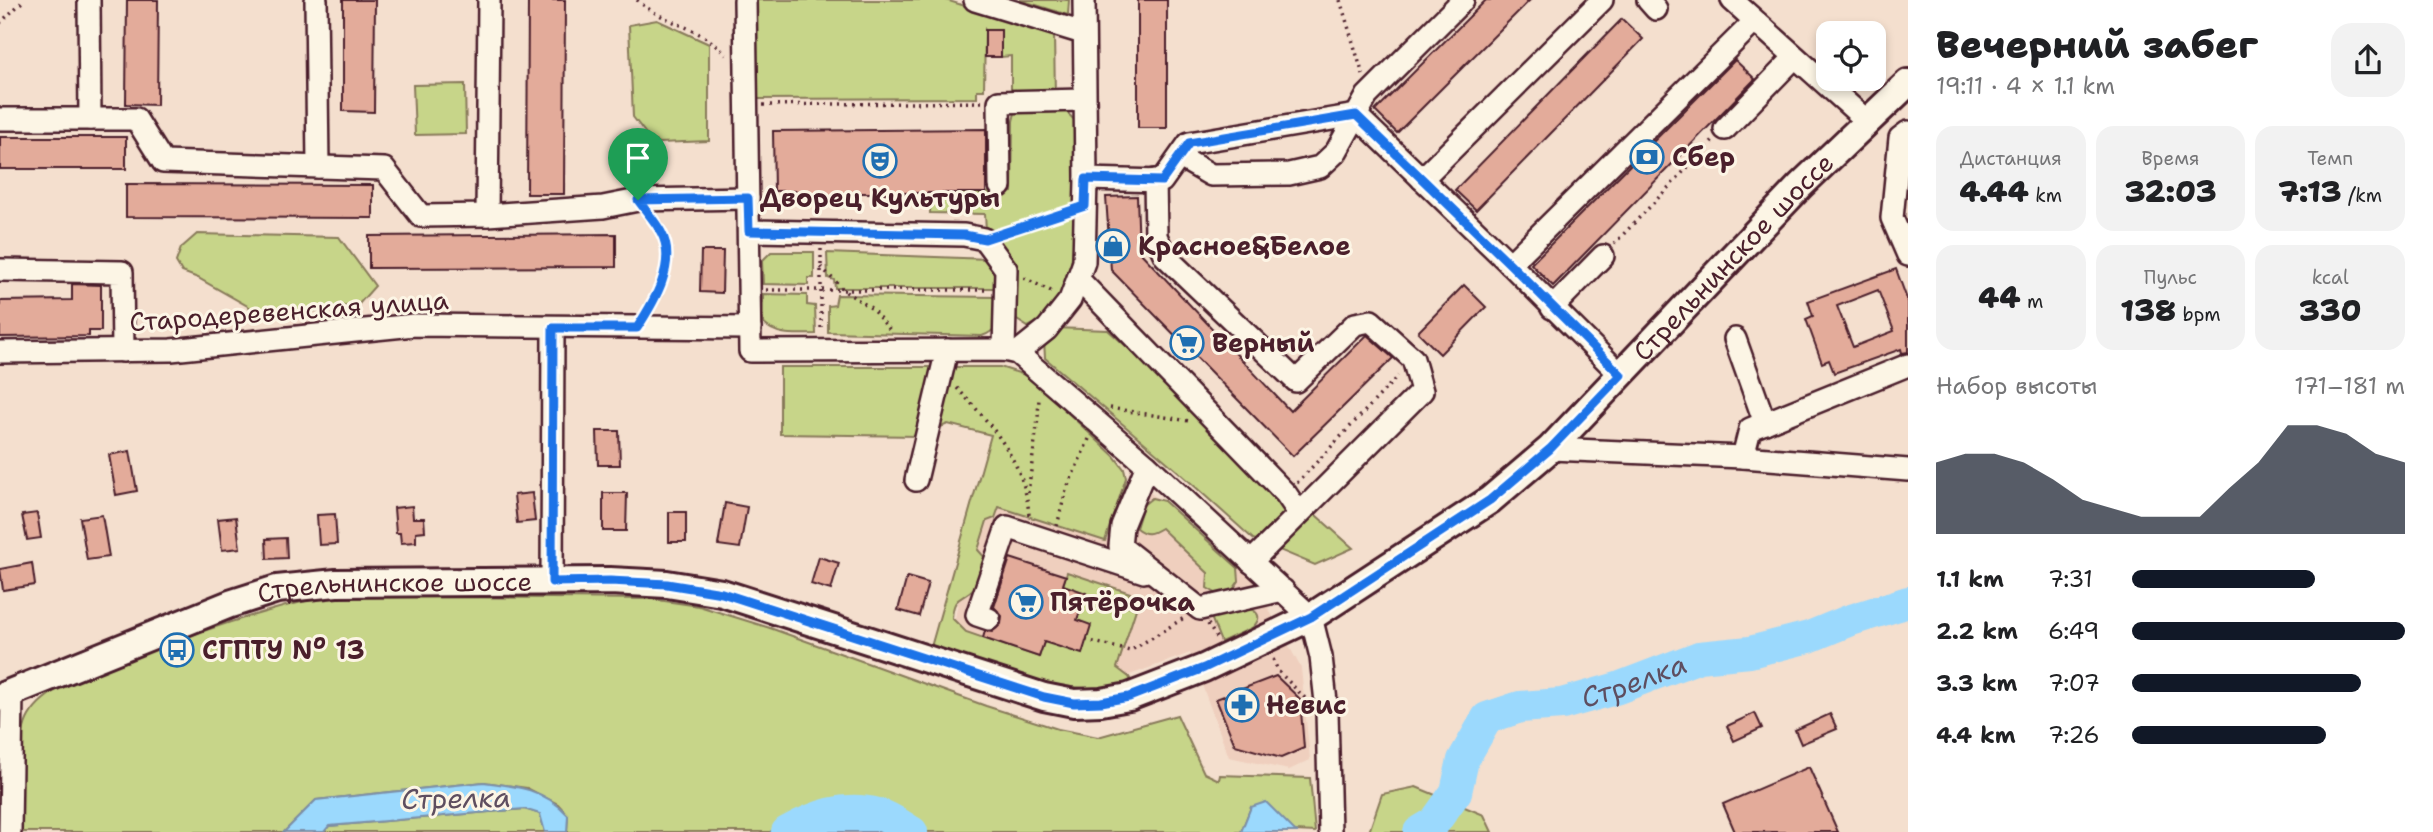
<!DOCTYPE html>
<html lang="ru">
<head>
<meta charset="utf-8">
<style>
	body { margin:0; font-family:"Shantell Sans",sans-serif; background:#f2f2f2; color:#202124; height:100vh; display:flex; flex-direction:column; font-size:26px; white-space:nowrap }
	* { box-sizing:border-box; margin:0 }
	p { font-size:23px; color:#757577 }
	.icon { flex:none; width:38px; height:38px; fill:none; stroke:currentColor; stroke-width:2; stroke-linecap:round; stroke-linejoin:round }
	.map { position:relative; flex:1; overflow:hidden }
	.details { display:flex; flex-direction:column; background:#fff; width:525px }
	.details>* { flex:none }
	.buttons { position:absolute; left:1816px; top:21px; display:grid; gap:14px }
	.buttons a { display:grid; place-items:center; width:70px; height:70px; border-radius:14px; background:#fff; box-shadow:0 4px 10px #0003; font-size:35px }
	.pin { position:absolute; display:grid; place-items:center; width:60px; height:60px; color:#fff; margin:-72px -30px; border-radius:50% 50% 50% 0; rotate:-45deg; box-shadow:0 0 7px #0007 }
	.pin .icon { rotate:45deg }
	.round { display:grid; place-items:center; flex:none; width:74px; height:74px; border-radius:21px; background:#f2f2f2 }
	.headline { display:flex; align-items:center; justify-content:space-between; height:119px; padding:0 28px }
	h1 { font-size:38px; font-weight:800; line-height:52px }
	.stats { display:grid; grid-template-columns:repeat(3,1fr); gap:10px; height:119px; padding:7px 28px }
	.stats div { display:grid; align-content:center; border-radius:18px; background:#f2f2f2; text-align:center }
	.stats b { font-size:30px; font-weight:800 }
	.stats small { font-size:19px; font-weight:400 }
	.stats p { font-size:19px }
	.chart { height:196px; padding:14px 28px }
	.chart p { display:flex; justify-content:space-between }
	.chart svg { width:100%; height:126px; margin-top:7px; fill:#111827; opacity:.7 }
	ul { padding:0 28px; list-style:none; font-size:23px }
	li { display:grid; grid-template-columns:112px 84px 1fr; align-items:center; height:52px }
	li i { height:18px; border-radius:9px; background:#111827 }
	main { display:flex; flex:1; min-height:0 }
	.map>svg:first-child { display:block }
	.built { fill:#efcfbe }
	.green { fill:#c7d589; stroke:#887a5a; stroke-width:2 }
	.water { fill:#9bd9fd; stroke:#7b8fa9; stroke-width:2 }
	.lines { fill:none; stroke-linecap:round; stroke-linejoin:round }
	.river { stroke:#9bd9fd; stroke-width:32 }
	.building { fill:#e3ab9a; stroke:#4a1f2b; stroke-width:2; fill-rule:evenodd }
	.minor-casing { stroke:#4a1f2b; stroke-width:26 }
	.major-casing { stroke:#4a1f2b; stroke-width:32 }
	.path { stroke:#4a1f2b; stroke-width:3.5; stroke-dasharray:2 5; stroke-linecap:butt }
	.minor { stroke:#fcf5e5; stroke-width:21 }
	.major { stroke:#fcf5e5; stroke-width:26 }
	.route-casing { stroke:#fff; stroke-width:14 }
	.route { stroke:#1a73e8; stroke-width:9 }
	.labels { text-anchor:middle; stroke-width:6; stroke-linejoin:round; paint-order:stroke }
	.poi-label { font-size:26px; font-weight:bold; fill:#4a1f2b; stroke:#fcf5e5; text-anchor:start }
	.street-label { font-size:26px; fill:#4a1f2b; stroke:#fcf5e5 }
	.water-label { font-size:28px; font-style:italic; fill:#5e4e60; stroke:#fcf5e5 }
</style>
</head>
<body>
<main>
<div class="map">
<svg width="1908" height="832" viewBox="0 0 1908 832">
	<rect width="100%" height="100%" fill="#f4dfce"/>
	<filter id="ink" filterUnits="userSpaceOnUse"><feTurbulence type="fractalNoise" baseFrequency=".0143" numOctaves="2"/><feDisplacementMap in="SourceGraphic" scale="14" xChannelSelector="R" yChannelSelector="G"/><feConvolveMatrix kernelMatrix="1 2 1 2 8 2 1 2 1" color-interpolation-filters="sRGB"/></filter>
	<g filter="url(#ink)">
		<polygon class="built" points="1134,479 1251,577 1301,668 1310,760 1289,770 1229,757 1190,653 1105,684 951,639 979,495 1111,540"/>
		<g class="green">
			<polygon points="755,0 946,0 1054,34 1055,96 1011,96 1011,56 1001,57 985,30 984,90 977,90 977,98 756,99"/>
			<polygon points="1020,0 1069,0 1068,15"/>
			<polygon points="657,20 709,44 709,141 659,143 650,139 633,117 629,25"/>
			<polygon points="465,84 466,134 415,135 413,85"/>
			<path d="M1020,108H1063L1076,122C1075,147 1075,172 1075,197C1074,243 1077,304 1028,327L1017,320L1015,307L986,230L985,214L930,213L931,194L1012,192L1013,121L1015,113Z"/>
			<polygon points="197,234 339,237 375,286 358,305 327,308 290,317 253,309 198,278 182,272 176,262 181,248"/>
			<polygon points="771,252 814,252 814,278 808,278 808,285 763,284 762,261"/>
			<polygon points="827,253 989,259 994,264 996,288 835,288 834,280 828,278"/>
			<path d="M763,294L807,295V305L815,306L816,334C797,334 777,337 763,323Z"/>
			<path d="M837,295L997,297C997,314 1002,330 982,336L828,332V306L835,305Z"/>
			<polygon points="1054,328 1108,330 1353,548 1315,565 1253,539 1180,473 1045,358 1044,340"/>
			<path d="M780,367H1000L1025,375L1038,385L1114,456L1124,469L1126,478L1105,541L999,507L995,518L987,521L978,550L987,560C984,569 981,580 975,587C962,602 954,593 952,618L966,632L1039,657L1044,642L1077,620L1086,593L1063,585L1067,572L1130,593L1126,605L1136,609L1117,668L1129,677L1134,686C1064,698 996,669 931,647L991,435L948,424L919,436L780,434Z"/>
			<path d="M1152,498L1164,501L1238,568L1239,581L1231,592L1219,595L1207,588L1208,573L1161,528C1151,534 1146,536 1136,528L1143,505Z"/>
			<path d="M326,596L651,599L699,606L770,628L986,706L1058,729L1098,737L1177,715L1204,773L1219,780L1220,775L1310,778L1315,832L1295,831L1251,807L1241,832H927L878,817L781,827L770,832H567L568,815L558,804L527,788L484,782L316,800L284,832H18C19,803 15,740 29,716C47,685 98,671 129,659C195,632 257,612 326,596Z"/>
			<path d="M1237,607C1250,607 1268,613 1252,628L1221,642L1211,617Z"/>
			<polygon points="1416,787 1484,815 1492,832 1369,832 1382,794"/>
			<polygon points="525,809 540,814 545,832 324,832 329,826"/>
		</g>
		<g class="water">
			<path d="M484,782C517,786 544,789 568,815L567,832H545L540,814L524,809L329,826L324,832H284L316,800Z"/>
			<polygon points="1266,802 1295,831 1298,832 1241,832 1251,807"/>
			<polygon points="831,812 878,817 927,832 770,832"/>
		</g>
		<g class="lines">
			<g class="river">
				<path d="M787,832C816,816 844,805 878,814C890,817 902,826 912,832"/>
				<path id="s1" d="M1419,832L1434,823L1456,792L1463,760L1487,718L1520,707L1562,704L1618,688L1699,657L1750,652L1809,637L1848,621L1908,602"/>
			</g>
		</g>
		<g class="building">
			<polygon points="127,0 158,0 157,105 126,104"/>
			<polygon points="343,0 375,0 374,112 343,111"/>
			<polygon points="528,0 565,0 564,194 527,194"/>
			<rect x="1138" y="0" width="29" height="128"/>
			<polygon points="1486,0 1530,0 1397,133 1375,111"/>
			<polygon points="1622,19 1643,39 1476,210 1455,190"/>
			<rect x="985" y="30" width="16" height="27"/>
			<polygon points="1735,60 1755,79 1553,286 1531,264"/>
			<polygon points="986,129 986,193 838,193 838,204 803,205 803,191 774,191 773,131"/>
			<rect x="0" y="137" width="126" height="32"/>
			<polygon points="126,184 373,185 373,218 126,217"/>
			<polygon points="1137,196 1139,251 1290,411 1367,335 1393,358 1293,456 1111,270 1106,197"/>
			<polygon points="616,234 616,267 369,268 369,236"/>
			<polygon points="701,251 723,251 722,293 700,292"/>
			<path d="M1896,269L1908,302V352L1902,353L1901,349L1834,373L1829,360L1822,363L1806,319L1813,316L1808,301ZM1878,290L1894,331L1853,347L1837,306Z"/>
			<polygon points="72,284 101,285 101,331 89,331 89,336 0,337 0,301 72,300"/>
			<polygon points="1464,285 1486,307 1440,354 1418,332"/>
			<polygon points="597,431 619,431 620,465 598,465"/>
			<polygon points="130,451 137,491 116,495 109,455"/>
			<polygon points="532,493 535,521 517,523 514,495"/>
			<polygon points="603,493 627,493 626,531 603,531"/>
			<polygon points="725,503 747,507 740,548 718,545"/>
			<polygon points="412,506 413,518 424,518 425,531 416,532 416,542 401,543 400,533 396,533 394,508"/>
			<rect x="669" y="512" width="17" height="30"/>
			<polygon points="37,513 41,538 27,540 22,515"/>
			<polygon points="335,514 337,544 319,545 317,515"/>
			<polygon points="102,515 109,557 87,560 80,518"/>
			<polygon points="236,517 240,548 222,550 218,519"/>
			<polygon points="286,538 287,558 267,559 266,539"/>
			<polygon points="819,557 839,563 831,590 811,584"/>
			<polygon points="1010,558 1066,576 1063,585 1086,593 1077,620 1091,625 1082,654 1044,642 1039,657 983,638 985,631 992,632 1001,624 1002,616 994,607"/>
			<polygon points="32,563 35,585 3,590 0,569"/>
			<polygon points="907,577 928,583 919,616 898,610"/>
			<polygon points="1276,676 1300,699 1304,748 1281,758 1235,745 1216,699"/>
			<polygon points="1755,713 1762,728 1734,741 1727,726"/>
			<polygon points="1830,714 1837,729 1801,744 1795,730"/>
			<polygon points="1809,767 1838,832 1735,832 1723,804"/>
		</g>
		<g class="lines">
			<defs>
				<g id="minor">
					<polyline points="89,0 90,119"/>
					<polyline points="316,0 318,167"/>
					<polyline points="745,0 750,351 1004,350 1017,353 1147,465 1311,617 1321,657 1327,711 1330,832"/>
					<polyline points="975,0 1083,33"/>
					<polyline points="1648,0 1656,9"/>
					<polyline points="1732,0 1867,121"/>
					<polyline points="1356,115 1510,264 1621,375"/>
					<polyline points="0,119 136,119 163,162 384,169 421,216 487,215 603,207 638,200 748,198"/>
					<polyline points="1725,129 1795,57"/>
					<polyline points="1908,132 1900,138 1892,218 1908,255"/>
					<polyline points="1180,157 1211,175 1289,174 1320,167 1336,152 1367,96 1463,0"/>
					<polyline points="1086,179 1162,181 1189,143 1356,115"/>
					<polyline points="1422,179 1602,0"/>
					<polyline points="1155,180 1156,236 1165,256 1296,381 1355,324 1371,321 1413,359 1422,391 1251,562"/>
					<polyline points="1000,186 999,102 1084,100"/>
					<polyline points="487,215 489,0"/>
					<polyline points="749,231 964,235 984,239 1006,269 1004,350"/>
					<polyline points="1510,264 1754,22"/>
					<polyline points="0,270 122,272 123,351"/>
					<polyline points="1078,279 1286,494 1299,513"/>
					<polyline points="1552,308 1603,256"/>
					<polyline points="1735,339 1765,423"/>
					<polyline points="0,352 171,350 414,325 750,328"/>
					<polyline points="1017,353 1047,329 1070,300 1084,262 1086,179 1084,0"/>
					<polyline points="1550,449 1743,457 1908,470"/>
					<polyline points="1743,457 1750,429 1908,365"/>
					<polyline points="1147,465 1122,526 1120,546 1200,609 1283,590"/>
					<polyline points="916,480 947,350"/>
					<polyline points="552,582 553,328"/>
					<polyline points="989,619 977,615 1007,527 1144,572"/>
					<polyline points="10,832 12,692"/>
				</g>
				<g id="major">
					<path id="s2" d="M0,697L230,604L277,589L336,583L610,581L667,584L722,593L1044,697L1074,703L1101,702L1129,697L1204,668L1311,617L1490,500L1550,449L1800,186L1908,83"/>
				</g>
			</defs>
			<use href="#minor" class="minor-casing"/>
			<use href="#major" class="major-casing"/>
			<g class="path">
				<path d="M637,0C665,25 700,25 726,55"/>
				<polyline points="1340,0 1363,75"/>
				<polyline points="0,23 24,0"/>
				<polyline points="763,105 983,102"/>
				<polyline points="1003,233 1069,211"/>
				<polyline points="1614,244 1713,141"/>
				<polyline points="821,249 821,333"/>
				<polyline points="821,267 846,292 871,308 891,331"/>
				<polyline points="1024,278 1055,293"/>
				<polyline points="766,290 989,290"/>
				<path d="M650,309C665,274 675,253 651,219"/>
				<path d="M957,388C992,425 1026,463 1029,516"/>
				<polyline points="1110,408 1189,421"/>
				<polyline points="1297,483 1398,376"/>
				<polyline points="1028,493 1038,418 1039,397"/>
				<polyline points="1057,526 1066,490 1089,439"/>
				<polyline points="1208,624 1217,639"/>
				<polyline points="1086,640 1130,651 1184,618"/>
				<polyline points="1273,659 1278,671 1305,698"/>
			</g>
			<use href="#minor" class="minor"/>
			<use href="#major" class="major"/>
		</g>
	</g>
	<g class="lines" filter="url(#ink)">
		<defs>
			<path id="route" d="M1356,115L1510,264L1621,375L1550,449L1490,500L1311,617L1204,668L1129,697L1101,702L1074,703L1044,697L722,593L667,584L610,581L552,582L553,328H637C654,302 678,263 661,232C655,221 645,210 638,200L748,198L749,231L964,235L985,239L1085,206L1086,179L1162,181L1189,143Z"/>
		</defs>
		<use href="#route" class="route-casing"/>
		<use href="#route" class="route"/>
	</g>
	<defs>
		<symbol id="bank-ring" viewBox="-11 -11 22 22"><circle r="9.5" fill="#fcf5e5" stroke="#1f6fb2" stroke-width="1.5"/><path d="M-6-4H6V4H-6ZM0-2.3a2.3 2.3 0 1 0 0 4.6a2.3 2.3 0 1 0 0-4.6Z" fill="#1f6fb2"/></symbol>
		<symbol id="theatre-ring" viewBox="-11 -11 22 22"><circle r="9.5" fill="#fcf5e5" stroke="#1f6fb2" stroke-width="1.5"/><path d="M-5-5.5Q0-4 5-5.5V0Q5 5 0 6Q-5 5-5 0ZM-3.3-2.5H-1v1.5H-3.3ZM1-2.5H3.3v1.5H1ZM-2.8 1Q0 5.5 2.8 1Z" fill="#1f6fb2"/></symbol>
		<symbol id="shop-ring" viewBox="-11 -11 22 22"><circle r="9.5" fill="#fcf5e5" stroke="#1f6fb2" stroke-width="1.5"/><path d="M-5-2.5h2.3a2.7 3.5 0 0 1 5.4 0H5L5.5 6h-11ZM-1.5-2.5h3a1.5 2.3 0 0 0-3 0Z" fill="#1f6fb2"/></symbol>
		<symbol id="supermarket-ring" viewBox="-11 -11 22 22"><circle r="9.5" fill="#fcf5e5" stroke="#1f6fb2" stroke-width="1.5"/><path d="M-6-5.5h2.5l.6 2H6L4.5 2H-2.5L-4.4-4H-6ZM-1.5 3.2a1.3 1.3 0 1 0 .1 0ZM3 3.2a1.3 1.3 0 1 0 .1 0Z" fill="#1f6fb2"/></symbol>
		<symbol id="bus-ring" viewBox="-11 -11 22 22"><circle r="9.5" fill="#fcf5e5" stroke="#1f6fb2" stroke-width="1.5"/><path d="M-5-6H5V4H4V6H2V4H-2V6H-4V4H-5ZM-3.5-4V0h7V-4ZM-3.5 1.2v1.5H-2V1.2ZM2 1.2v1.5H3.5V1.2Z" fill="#1f6fb2"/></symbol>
		<symbol id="pharmacy-ring" viewBox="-11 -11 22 22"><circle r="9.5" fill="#fcf5e5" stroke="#1f6fb2" stroke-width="1.5"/><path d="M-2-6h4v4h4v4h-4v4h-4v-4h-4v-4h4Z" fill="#1f6fb2"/></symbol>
	</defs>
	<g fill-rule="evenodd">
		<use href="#bank-ring" x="1628" y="138" width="38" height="38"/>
		<use href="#theatre-ring" x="861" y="142" width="38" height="38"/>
		<use href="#shop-ring" x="1094" y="227" width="38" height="38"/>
		<use href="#supermarket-ring" x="1168" y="324" width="38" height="38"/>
		<use href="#supermarket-ring" x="1007" y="583" width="38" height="38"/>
		<use href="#bus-ring" x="158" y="631" width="38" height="38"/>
		<use href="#pharmacy-ring" x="1223" y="686" width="38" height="38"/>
	</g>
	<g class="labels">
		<g class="poi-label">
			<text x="1672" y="166">Сбер</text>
			<text x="880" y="207" text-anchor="middle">Дворец Культуры</text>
			<text x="1138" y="255">Красное&amp;Белое</text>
			<text x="1212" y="352">Верный</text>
			<text x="1050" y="611">Пятёрочка</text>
			<text x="202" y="659">СГПТУ N⁰ 13</text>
			<text x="1266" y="714">Невис</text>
		</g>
		<g class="street-label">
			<text dy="9" stroke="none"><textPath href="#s2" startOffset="1925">Стрельнинское шоссе</textPath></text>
			<text transform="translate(289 311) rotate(-4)" y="9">Стародеревенская улица</text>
			<text dy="9" stroke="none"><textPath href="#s2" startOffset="415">Стрельнинское шоссе</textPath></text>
		</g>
		<g class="water-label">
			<text dy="10" stroke="none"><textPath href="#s1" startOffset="289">Стрелка</textPath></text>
			<text transform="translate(456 798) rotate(-1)" y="10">Стрелка</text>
		</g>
	</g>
</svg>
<div class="buttons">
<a><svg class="icon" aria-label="locate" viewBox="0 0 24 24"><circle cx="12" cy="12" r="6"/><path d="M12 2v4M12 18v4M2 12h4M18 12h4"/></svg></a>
</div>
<div class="pin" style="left:638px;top:200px;background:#1e9e55"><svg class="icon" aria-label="arrive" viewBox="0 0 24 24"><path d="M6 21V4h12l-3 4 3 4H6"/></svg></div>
</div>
<section class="details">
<div class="headline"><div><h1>Вечерний забег</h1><p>19:11 · 4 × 1.1 km</p></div><a class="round"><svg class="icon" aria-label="share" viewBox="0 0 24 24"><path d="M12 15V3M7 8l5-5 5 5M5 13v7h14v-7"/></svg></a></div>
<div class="stats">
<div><p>Дистанция</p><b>4.44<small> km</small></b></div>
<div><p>Время</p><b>32:03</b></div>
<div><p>Темп</p><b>7:13<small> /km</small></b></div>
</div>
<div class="stats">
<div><b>44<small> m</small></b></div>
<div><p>Пульс</p><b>138<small> bpm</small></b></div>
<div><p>kcal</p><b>330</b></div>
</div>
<div class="chart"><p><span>Набор высоты</span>171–181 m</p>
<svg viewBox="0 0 160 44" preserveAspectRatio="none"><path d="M0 44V19L10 16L20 16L30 19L40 25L50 32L60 35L70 38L80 38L90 38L100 28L110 19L120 6L130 6L140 9L150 16L160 19V44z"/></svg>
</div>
<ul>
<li><b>1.1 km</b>7:31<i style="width:67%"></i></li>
<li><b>2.2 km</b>6:49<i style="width:100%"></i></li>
<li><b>3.3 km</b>7:07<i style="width:84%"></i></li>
<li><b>4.4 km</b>7:26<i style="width:71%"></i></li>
</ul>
</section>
</main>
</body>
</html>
